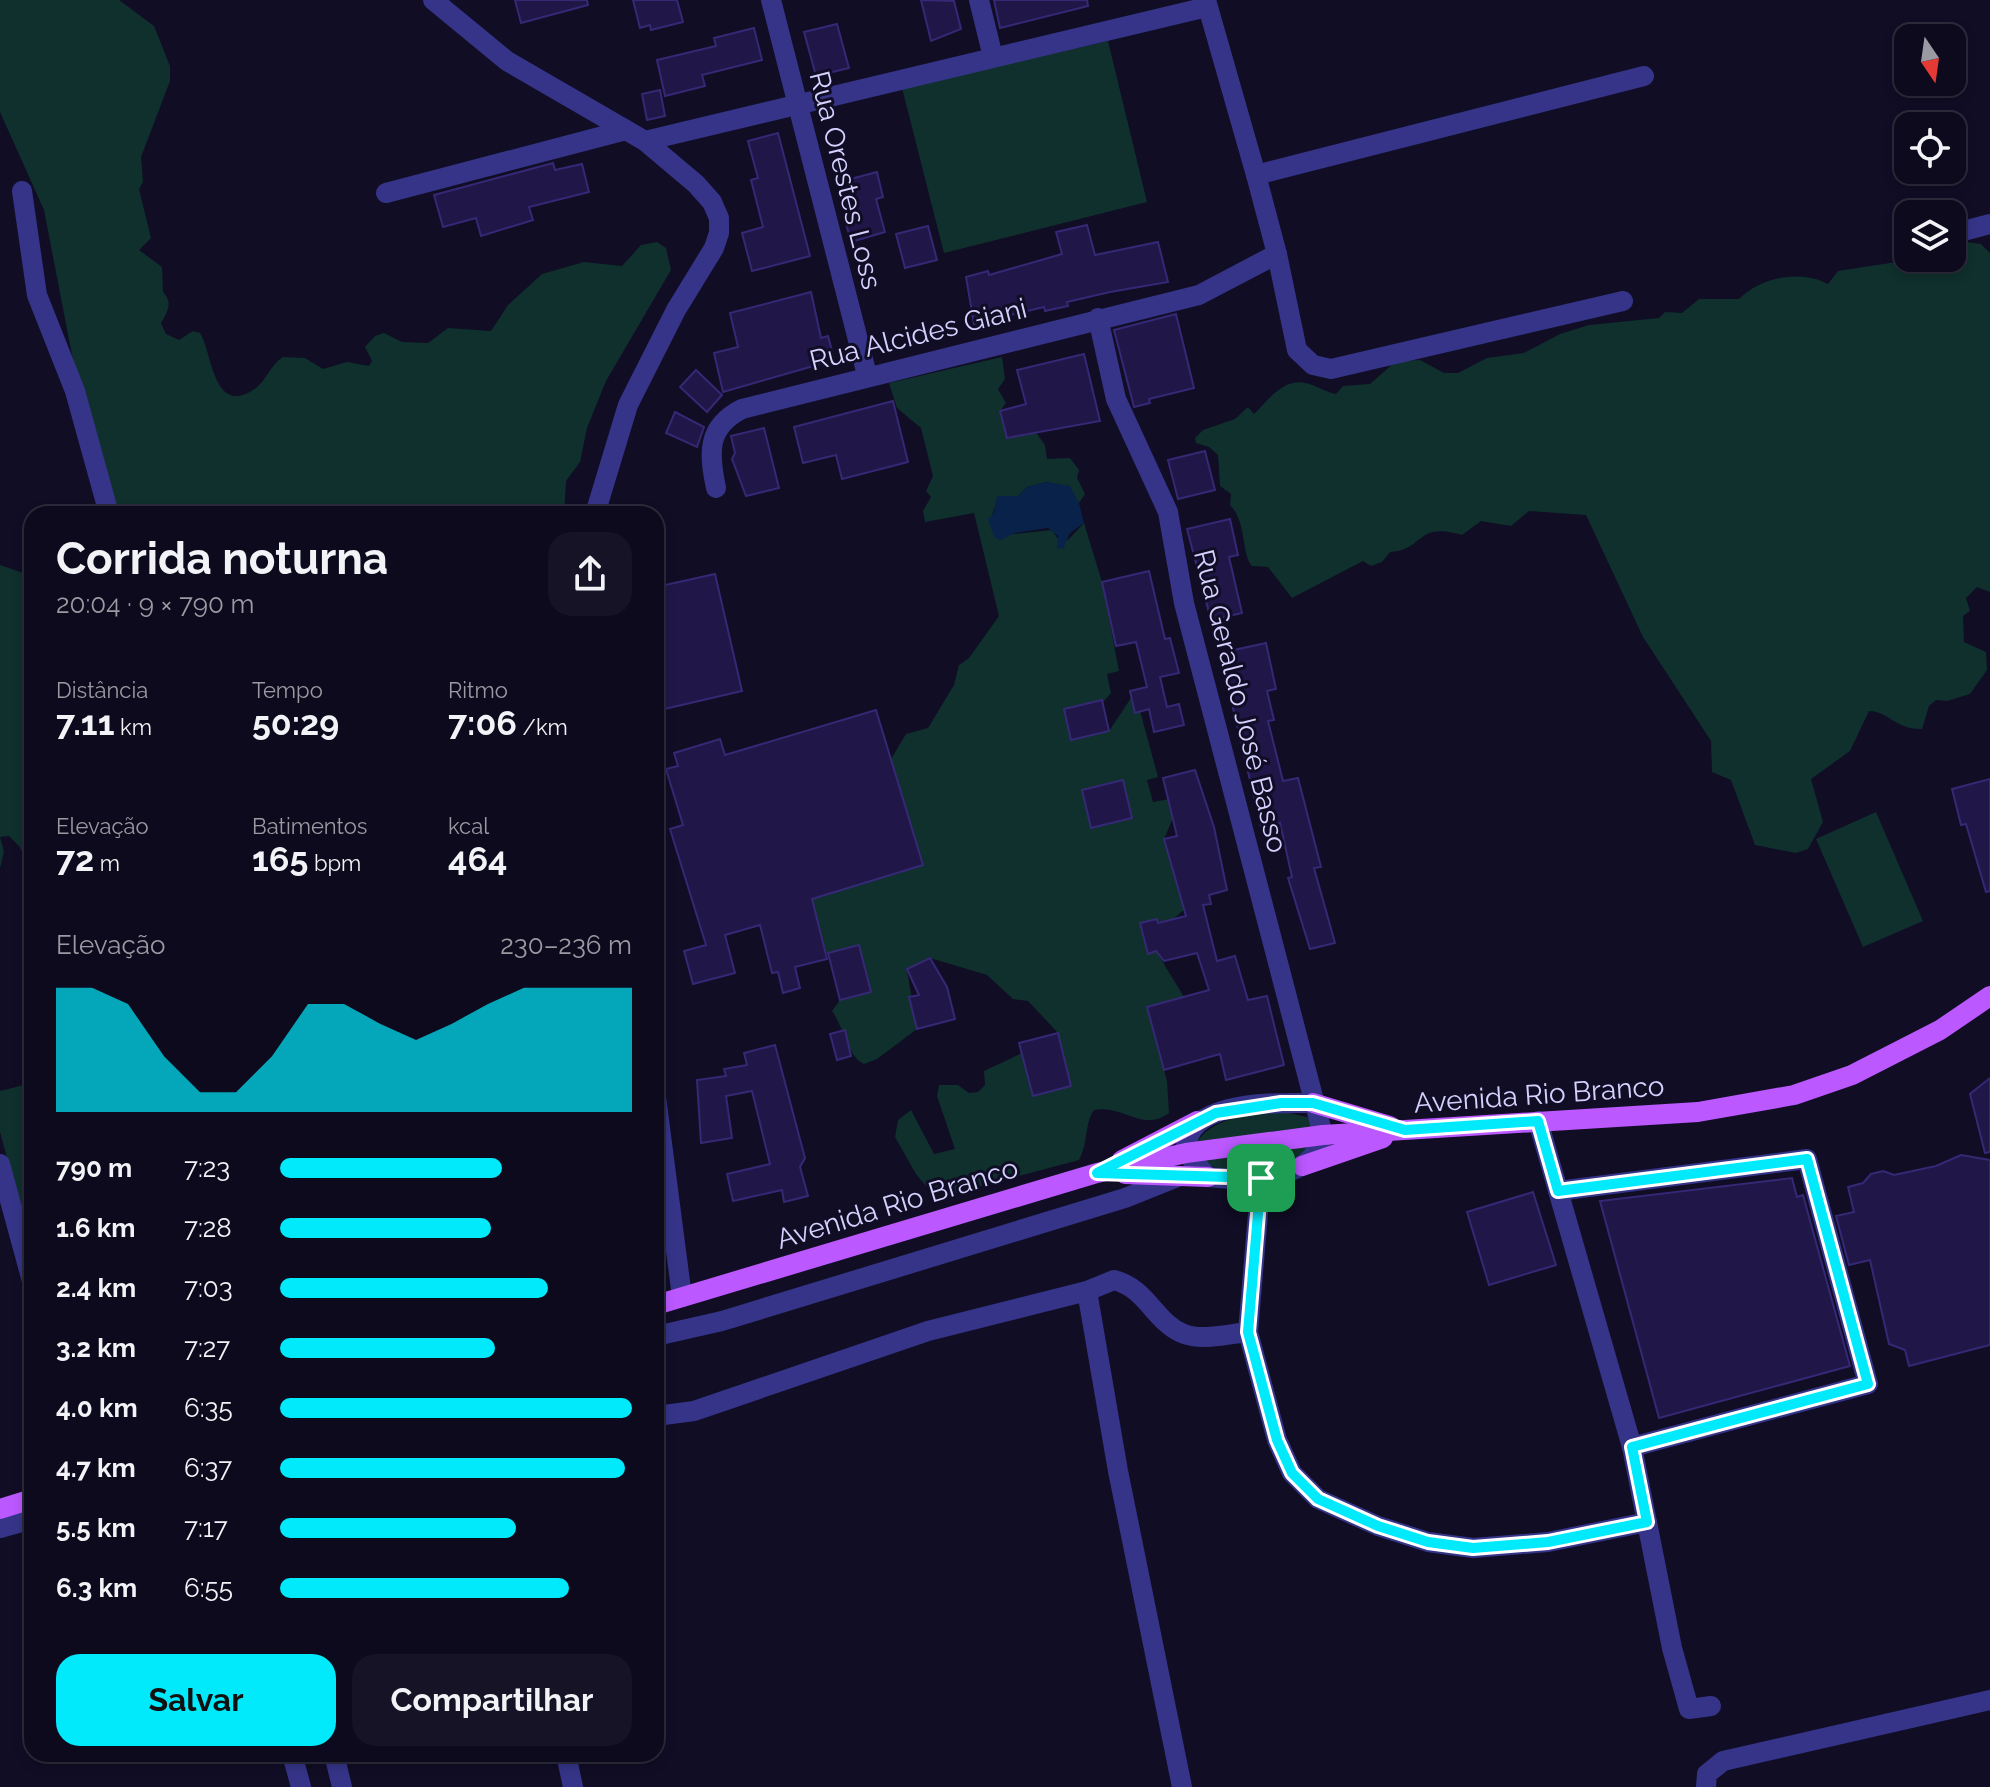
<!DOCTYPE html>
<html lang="pt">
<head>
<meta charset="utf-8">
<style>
	body { margin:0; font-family:Raleway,sans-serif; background:#151325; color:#f1f3f6; height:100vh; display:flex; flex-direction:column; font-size:30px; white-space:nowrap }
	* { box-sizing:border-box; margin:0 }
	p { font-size:26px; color:#9a9aa3 }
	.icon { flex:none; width:44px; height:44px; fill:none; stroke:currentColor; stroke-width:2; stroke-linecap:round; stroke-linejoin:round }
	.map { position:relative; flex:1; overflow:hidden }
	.side { position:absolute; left:24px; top:506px; width:640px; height:1256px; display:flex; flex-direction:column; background:#0c0a1c; border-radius:24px; box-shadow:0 4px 12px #0003,0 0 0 2px #2c2b3b }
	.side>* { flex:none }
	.needle { width:52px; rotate:167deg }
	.tools { position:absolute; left:1894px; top:24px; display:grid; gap:16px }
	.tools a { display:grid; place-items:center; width:72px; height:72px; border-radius:16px; background:#0c0a1c; box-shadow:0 4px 12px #0003,0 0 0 2px #2c2b3b; font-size:40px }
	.pin { position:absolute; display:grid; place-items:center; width:68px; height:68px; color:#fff; margin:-34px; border-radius:16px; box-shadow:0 4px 12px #0006 }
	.round { display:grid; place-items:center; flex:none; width:84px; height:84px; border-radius:24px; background:#151325 }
	.headline { display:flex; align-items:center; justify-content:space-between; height:136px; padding:0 32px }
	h1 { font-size:44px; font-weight:700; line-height:60px }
	.figures { display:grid; grid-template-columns:repeat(3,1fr); gap:12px; height:136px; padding:8px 32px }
	.figures div { display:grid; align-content:center }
	.figures b { font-size:34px; font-weight:700 }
	.figures small { font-size:22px; font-weight:400 }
	.figures p { font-size:22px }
	.chart { height:224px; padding:16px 32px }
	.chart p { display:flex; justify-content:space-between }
	.chart svg { width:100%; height:144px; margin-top:8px; fill:#00eafc; opacity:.7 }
	.button { display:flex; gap:16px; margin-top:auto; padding:16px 32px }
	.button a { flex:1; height:92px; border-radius:24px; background:#00eafc; color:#111; font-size:32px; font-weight:700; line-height:92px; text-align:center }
	.button a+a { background:#151325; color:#f1f3f6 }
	ul { padding:0 32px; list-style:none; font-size:26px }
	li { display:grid; grid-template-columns:128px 96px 1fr; align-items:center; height:60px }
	li i { height:20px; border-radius:10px; background:#00eafc }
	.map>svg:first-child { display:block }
	.green { fill:#0f302d }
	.water { fill:#082249 }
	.building { fill:#201748; stroke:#352875; stroke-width:2 }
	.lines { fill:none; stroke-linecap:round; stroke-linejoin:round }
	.minor { stroke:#353488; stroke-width:20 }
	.major { stroke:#bb58ff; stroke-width:20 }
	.route-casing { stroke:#fff; stroke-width:16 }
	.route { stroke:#00eafc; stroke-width:10 }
	.labels { text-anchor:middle; stroke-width:6; stroke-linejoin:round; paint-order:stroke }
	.street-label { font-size:28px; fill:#d5d1ff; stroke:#100d25 }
</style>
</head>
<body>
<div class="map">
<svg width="1990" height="1787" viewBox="0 0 1990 1787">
	<rect width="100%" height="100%" fill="#100d25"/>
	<g class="green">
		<path d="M0,0H119L154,26L170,66V81L141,157L143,182L139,189L151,238L139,250L162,267L163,292C173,302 168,311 161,323L166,334L179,340L193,331L200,333C212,351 213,416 253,390C266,382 270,365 283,357L305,358L323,369L347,362L369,366L372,361L365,347L375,336L384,333L402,342L428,343L448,328L491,331L508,305L542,274L584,262L622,266L641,245L657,242L666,248L671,270L606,381L587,428L580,462L566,481L564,514H114L72,355L44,210L0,112Z"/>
		<polygon points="1108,41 1147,202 944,253 902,88"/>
		<path d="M1967,242L1981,244L1990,253V592L1977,587L1966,598L1970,611L1963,616L1964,642L1986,652L1987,670L1970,694L1947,701L1936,700L1929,706L1922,729C1896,730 1890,712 1869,711L1850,751L1811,779L1823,822L1808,849L1796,853L1755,845L1731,780L1712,772L1711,741L1643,637L1586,515L1529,511L1511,526L1481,521L1462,535C1415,521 1425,550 1390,552L1382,562L1371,566L1363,561L1292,598L1268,567L1252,566C1241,554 1247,522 1230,505L1231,494L1220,486L1218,455L1209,447L1196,443L1195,438L1203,430L1235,419L1248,407L1254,414C1270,398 1286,374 1312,385C1321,388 1326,392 1336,394L1343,386L1370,384L1396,361L1420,360L1444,373H1458L1487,358L1524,353L1560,334L1589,325L1659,318L1665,312L1682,313L1699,299H1739C1760,278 1799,269 1828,284L1838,271L1903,261L1908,255V258H1952V243Z"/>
		<path d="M1002,357L1005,379L998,389L1006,403L1000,411L1007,438L1035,431L1045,445L1047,459L1070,458L1079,470L1077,478L1085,494L1079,503L1067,486L1046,482L1027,487L1018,496L997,500L992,516L994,536L1052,530L1058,539L1068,540L1084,523L1102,582L1119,671L1107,674L1111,693L1071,739L1109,731L1131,698L1135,712L1140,711L1158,777L1147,780L1153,802L1169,799L1173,818L1164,839L1184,910L1172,920L1140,923L1148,953L1156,951L1184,997L1147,1007L1167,1081L1169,1113C1143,1133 1123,1104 1094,1110C1084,1124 1089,1141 1079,1160L948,1195L926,1186L916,1174L895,1137L898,1120L911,1110L934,1154L955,1149L937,1096L939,1085H958L969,1093L978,1092L985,1085L984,1071L1022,1053L1071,1086L1058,1033L1028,1001L1013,999L987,975L930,958L907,970L917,1029L877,1059L864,1064C848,1057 844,1028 832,1011L840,1000L871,992L859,945L825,953L771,911L923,865L891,759L906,734L928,728L954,685L959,665L969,658L999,616L974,513L925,522L923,511L931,497L926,491L933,476L921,428L897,408L889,383Z"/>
		<polygon points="0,565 32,576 32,872 19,846 9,836 0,837 4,852 0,868"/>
		<polygon points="1876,812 1923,921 1863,947 1816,839"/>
		<polygon points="32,1083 32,1251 0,1132 0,1091"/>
		<path d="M1280,1111L1307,1117L1318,1127L1195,1144C1214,1116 1249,1115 1280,1111Z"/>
		<path d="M1317,1145C1280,1170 1238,1180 1196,1160Z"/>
	</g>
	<polygon class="water" points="1046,482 1070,486 1079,503 1084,523 1070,533 1063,549 1057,548 1058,536 1048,528 1015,533 1001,540 994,537 988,519 994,513 997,496 1018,496 1027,487"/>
	<g class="building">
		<polygon points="515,0 587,0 588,5 521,23"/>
		<polygon points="633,0 677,0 683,22 651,30 650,25 640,28"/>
		<polygon points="921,0 954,1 961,29 931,41"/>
		<polygon points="994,0 1087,0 1088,6 1000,28"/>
		<polygon points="837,24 849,68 816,76 804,32"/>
		<polygon points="754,28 762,60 702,75 705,86 665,96 657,60 716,46 714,38"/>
		<polygon points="660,90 665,116 647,120 642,94"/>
		<polygon points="778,133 810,256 752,271 742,233 763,227 751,180 758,178 748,141"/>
		<polygon points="553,163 555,170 582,164 589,192 529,207 533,220 481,236 476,218 443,227 434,195"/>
		<polygon points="877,172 883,197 876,199 885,232 851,242 844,216 852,214 843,181"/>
		<polygon points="1087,225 1095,255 1158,242 1168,282 1110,292 1067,302 1068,306 1045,311 1044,307 974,324 966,277 988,271 989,275 1062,254 1056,232"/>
		<polygon points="928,226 937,260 905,268 896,234"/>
		<polygon points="811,292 821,338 828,336 832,351 822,353 824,363 723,392 714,353 738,347 730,313"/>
		<polygon points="1176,314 1194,388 1149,399 1150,403 1134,407 1114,330"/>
		<polygon points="1084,354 1100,421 1007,438 1000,411 1026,404 1017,370"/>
		<polygon points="696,370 722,395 707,412 680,387"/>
		<polygon points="893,401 908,462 842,479 836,455 803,463 794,427"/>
		<polygon points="675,412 704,427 697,447 666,433"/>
		<polygon points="764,428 779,488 746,496 732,459 735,453 731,436"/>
		<polygon points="1205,451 1215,490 1178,499 1168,460"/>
		<polygon points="1230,519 1238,555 1229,557 1242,613 1211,620 1187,529"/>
		<polygon points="1149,571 1165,639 1170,638 1179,673 1160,677 1167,707 1179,704 1184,725 1154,732 1149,709 1135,713 1130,691 1147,687 1136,642 1116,646 1102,582"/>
		<polygon points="715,574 742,691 656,711 656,587"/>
		<polygon points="1266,643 1276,689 1267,691 1274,720 1268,721 1283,781 1298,778 1321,867 1314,868 1335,943 1310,949 1288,878 1292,877 1280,823 1261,827 1220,653"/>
		<polygon points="1102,700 1109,731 1071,740 1064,709"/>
		<polygon points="876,710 923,865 812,899 827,959 795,967 800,988 783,993 778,972 772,973 760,925 725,935 735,973 693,984 684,951 706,945 670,829 683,825 666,769 678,766 674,753 720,739 725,755"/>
		<polygon points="1195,770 1214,827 1227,890 1209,895 1211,904 1203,905 1217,961 1235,956 1248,1000 1267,996 1284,1065 1226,1080 1220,1054 1164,1070 1147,1007 1209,990 1197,953 1164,961 1156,951 1148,954 1140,923 1157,919 1158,923 1186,916 1164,839 1177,836 1163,778"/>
		<polygon points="1990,779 1990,891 1986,892 1966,824 1961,825 1952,789"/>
		<polygon points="1123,780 1132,818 1091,828 1082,790"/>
		<polygon points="859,945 871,992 840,1000 828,953"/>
		<polygon points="930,958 947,987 955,1019 917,1029 909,997 919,995 907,969"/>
		<polygon points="845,1030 851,1056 837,1060 830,1034"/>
		<polygon points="1058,1033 1071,1086 1033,1096 1019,1043"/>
		<polygon points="775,1045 805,1158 800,1167 808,1196 784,1202 782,1190 733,1201 727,1174 770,1164 752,1091 726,1096 732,1138 701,1143 697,1080 726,1076 724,1069 747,1065 744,1053"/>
		<polygon points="1990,1078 1990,1152 1985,1153 1970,1094"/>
		<polygon points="1961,1155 1990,1160 1990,1345 1909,1366 1905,1350 1889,1344 1870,1260 1849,1265 1836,1216 1854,1212 1848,1187 1863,1183 1871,1174 1883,1171 1894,1175 1936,1166"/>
		<polygon points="1792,1178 1797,1197 1803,1195 1850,1366 1659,1418 1600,1201"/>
		<polygon points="1533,1192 1556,1265 1489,1285 1467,1212"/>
	</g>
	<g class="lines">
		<g class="minor">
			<polyline points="433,0 507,61 645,141 696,184 712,202 719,218 719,233 714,248 676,310 628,405 595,514"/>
			<polyline points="771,0 867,375"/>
			<polyline points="979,0 993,57"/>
			<polyline points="1206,0 1256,175"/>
			<polyline points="645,141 1207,7"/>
			<polyline points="22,191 37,295 75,391 109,514"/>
			<polyline points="386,193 626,130"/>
			<polyline points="1952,234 1990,224"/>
			<polyline points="1277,254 1297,350 1313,365 1331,369 1623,301"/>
			<path d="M1098,318L1116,399L1168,512L1184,603L1323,1135C1313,1183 1246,1181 1208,1177L1186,1153C1182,1099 1275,1103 1313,1103"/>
			<path d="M716,488C709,454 706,427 742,409L1199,295L1277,254L1256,175L1644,76"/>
			<polyline points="656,1097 682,1297"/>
			<polyline points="1538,1121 1632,1447 1672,1648 1689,1709 1711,1706"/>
			<polyline points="0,1164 32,1281"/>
			<polyline points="1261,1178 1248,1332 1277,1440 1292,1473 1318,1499 1378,1526 1428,1542 1473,1548 1548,1542 1647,1522"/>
			<polyline points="1558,1191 1807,1159 1868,1384 1632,1447"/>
			<polyline points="1087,1291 1118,1471 1182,1787"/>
			<polyline points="656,1336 722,1321 1125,1198 1180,1176"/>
			<path d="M656,1416L694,1411L928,1331L1087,1291L1114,1280C1147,1288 1155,1323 1184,1334C1202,1341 1229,1334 1248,1332"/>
			<polyline points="0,1528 32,1519"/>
			<polyline points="292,1754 301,1787"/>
			<polyline points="334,1754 342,1787"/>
			<polyline points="566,1754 573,1787"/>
			<polyline points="1706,1787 1707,1774 1723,1761 1990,1700"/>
		</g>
		<g class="major">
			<polyline points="1313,1103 1390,1126"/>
			<polyline points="1122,1160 1197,1121"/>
			<polyline points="1302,1166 1383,1138"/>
			<polyline points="1125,1174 1208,1177"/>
			<polyline points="656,1305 1097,1173 1186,1153 1323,1135 1698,1112 1794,1095 1852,1075 1940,1030 1990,996"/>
			<polyline points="0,1509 32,1499"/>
		</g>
	</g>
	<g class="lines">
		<defs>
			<polygon id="route" points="1281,1103 1313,1103 1405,1130 1538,1121 1558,1191 1807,1159 1868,1384 1632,1447 1647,1522 1548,1542 1473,1548 1428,1542 1378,1526 1318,1499 1292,1473 1277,1440 1248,1332 1261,1178 1097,1173 1216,1113"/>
		</defs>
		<use href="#route" class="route-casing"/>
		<use href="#route" class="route"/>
	</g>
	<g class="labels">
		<g class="street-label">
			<text transform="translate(846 180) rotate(76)" y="10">Rua Orestes Loss</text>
			<text transform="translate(918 334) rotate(-14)" y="10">Rua Alcides Giani</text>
			<text transform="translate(1241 701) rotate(76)" y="10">Rua Geraldo José Basso</text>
			<text transform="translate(1539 1094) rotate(-4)" y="10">Avenida Rio Branco</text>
			<text transform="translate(897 1203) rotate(-17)" y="10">Avenida Rio Branco</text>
		</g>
	</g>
</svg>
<div class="tools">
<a><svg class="needle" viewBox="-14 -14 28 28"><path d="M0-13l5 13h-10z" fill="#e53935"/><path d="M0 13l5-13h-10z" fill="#9a9aa3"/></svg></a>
<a><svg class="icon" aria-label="locate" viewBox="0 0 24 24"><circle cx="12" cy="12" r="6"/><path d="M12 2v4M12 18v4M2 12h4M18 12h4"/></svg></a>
<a><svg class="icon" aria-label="layers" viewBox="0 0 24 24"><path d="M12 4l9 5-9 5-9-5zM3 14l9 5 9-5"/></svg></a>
</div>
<div class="pin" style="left:1261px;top:1178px;background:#1e9e55"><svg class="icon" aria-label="arrive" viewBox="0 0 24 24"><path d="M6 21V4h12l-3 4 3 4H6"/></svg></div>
<section class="side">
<div class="headline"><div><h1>Corrida noturna</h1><p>20:04 · 9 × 790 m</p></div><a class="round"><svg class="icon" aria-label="share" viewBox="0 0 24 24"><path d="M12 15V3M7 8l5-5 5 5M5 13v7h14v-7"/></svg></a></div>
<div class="figures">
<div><p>Distância</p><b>7.11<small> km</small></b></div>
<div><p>Tempo</p><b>50:29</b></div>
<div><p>Ritmo</p><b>7:06<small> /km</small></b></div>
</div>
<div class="figures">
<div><p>Elevação</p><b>72<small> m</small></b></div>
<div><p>Batimentos</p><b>165<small> bpm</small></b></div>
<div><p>kcal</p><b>464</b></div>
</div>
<div class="chart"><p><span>Elevação</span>230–236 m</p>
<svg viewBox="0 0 160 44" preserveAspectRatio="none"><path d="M0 44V6L10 6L20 11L30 27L40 38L50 38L60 27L70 11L80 11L90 17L100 22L110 17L120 11L130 6L140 6L150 6L160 6V44z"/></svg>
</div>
<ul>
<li><b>790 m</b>7:23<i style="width:63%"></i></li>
<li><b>1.6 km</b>7:28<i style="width:60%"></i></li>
<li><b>2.4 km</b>7:03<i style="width:76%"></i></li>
<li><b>3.2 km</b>7:27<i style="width:61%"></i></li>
<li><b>4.0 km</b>6:35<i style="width:100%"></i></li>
<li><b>4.7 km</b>6:37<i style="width:98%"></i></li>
<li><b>5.5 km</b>7:17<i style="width:67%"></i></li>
<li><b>6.3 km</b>6:55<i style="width:82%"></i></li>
</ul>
<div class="button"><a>Salvar</a><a>Compartilhar</a></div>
</section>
</div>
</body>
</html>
